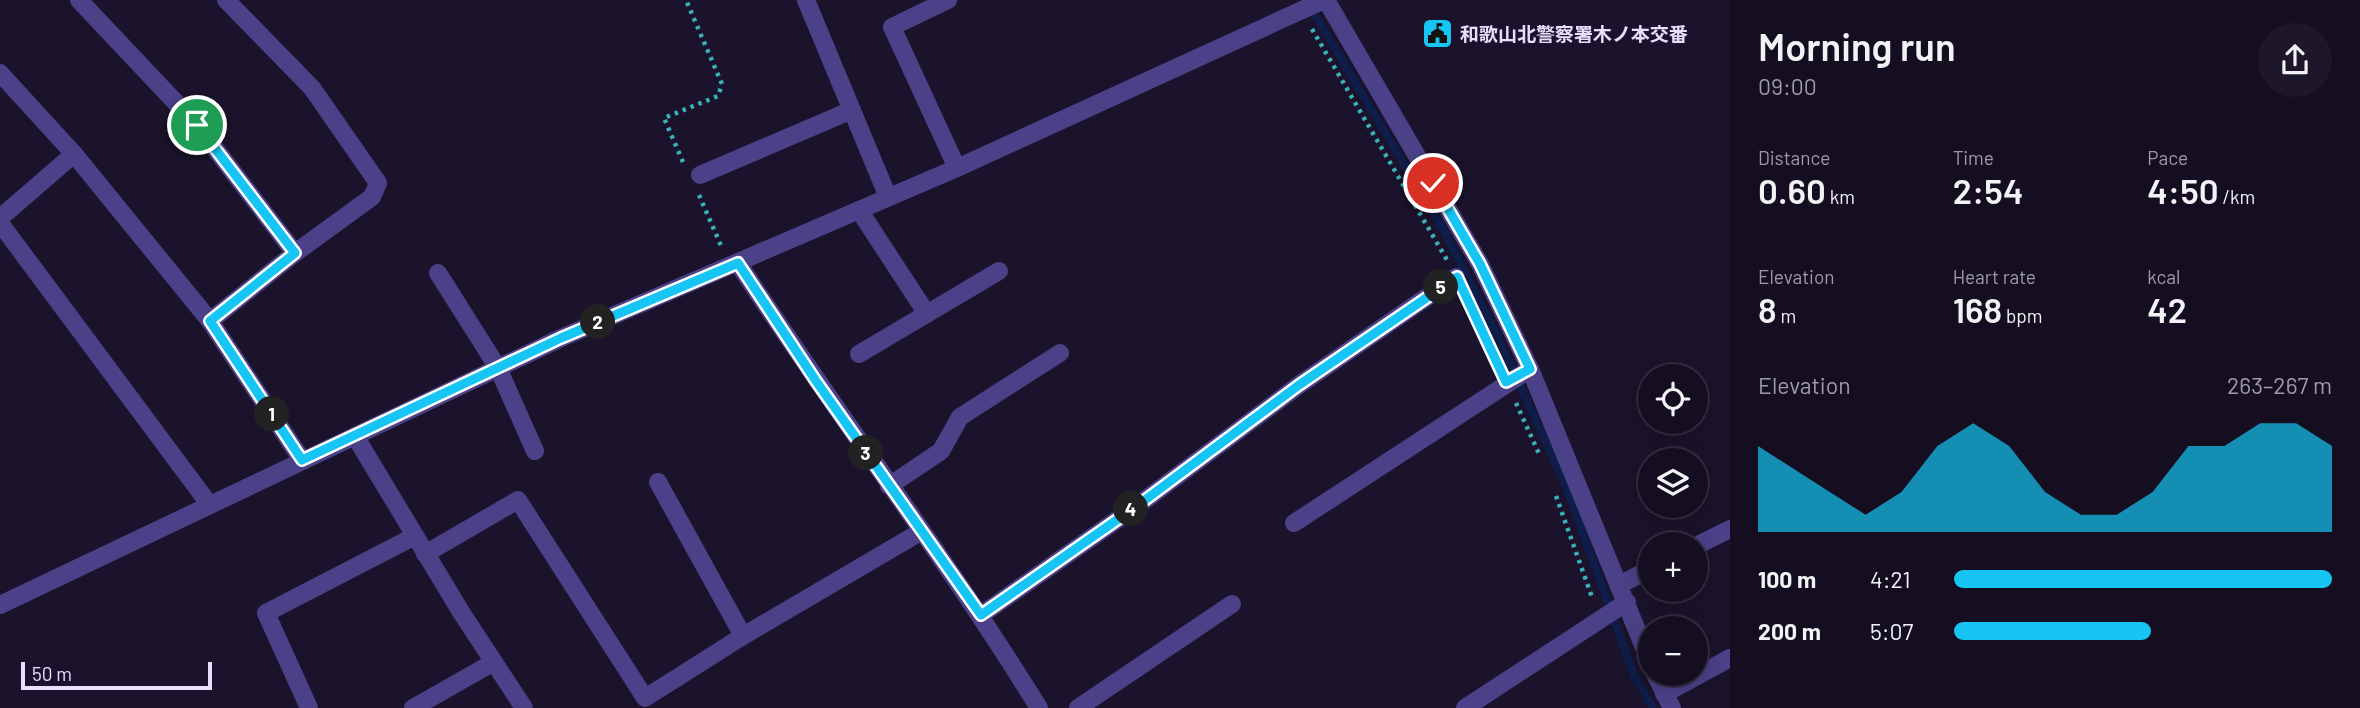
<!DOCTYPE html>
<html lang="en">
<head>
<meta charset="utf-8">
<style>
	body { margin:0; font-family:Barlow,"Noto Sans JP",sans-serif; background:#1d1729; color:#f1f3f6; height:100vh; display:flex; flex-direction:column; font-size:26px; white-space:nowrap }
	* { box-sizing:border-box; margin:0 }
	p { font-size:23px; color:#9d9ca5 }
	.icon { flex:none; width:38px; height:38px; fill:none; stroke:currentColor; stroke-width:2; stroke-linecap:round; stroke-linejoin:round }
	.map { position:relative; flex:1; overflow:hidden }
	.sheet { display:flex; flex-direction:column; background:#140e20; width:630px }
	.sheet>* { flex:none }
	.fabs { position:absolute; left:1638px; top:364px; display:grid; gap:14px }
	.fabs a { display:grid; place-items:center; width:70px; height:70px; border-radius:50%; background:#140e20; box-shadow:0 4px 18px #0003,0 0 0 2px #332e3e; font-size:35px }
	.scale { position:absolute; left:21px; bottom:18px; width:191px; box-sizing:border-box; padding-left:7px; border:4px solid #e6dffd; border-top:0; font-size:19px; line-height:24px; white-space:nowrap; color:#e6dffd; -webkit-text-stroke:5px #1a132b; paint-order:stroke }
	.pin { position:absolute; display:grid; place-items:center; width:60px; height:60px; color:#fff; margin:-30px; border:4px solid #fff; border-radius:50%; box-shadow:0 2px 7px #0007 }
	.km { position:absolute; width:35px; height:35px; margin:-18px; border-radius:50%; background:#222; color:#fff; font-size:19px; line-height:35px; text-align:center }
	.round { display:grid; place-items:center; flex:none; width:74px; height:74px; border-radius:37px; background:#1d1729 }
	.summary { display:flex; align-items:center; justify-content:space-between; height:119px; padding:0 28px }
	h1 { font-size:38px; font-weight:600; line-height:52px }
	.stats { display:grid; grid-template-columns:repeat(3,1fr); gap:10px; height:119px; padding:7px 28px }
	.stats div { display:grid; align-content:center }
	.stats b { font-size:35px; font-weight:600 }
	.stats small { font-size:19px; font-weight:400 }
	.stats p { font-size:19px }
	.chart { height:196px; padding:14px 28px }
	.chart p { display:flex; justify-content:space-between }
	.chart svg { width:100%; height:126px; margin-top:7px; fill:#16c5f3; opacity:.7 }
	ul { padding:0 28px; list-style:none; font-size:23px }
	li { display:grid; grid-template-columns:112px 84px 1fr; align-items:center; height:52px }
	li i { height:18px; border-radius:9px; background:#16c5f3 }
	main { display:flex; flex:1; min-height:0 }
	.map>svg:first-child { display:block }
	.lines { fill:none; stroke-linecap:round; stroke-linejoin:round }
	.stream { stroke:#0e1d49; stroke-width:8 }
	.path { stroke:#38b2b9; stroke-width:4.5; stroke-dasharray:3.5 5; stroke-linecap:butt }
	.minor { stroke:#4b4188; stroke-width:18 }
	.route-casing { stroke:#fff; stroke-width:14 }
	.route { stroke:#16c5f3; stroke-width:9 }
	.labels { text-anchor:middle; stroke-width:7; stroke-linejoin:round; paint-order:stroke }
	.poi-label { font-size:19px; font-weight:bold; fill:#e6dffd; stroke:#1a132b; text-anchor:start }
</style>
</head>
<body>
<main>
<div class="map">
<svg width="1730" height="708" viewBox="0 0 1730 708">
	<rect width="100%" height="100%" fill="#1a132b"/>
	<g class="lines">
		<polyline class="stream" points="1309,5 1445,233 1497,335 1565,484 1634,675 1653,708"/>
		<g class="path">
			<polyline points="1312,29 1447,260"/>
			<polyline points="683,162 664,118 718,96 722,84 686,0"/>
			<polyline points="699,195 722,248"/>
			<polyline points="1465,296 1499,367"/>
			<polyline points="1516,403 1540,456"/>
			<polyline points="1556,496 1593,600"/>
		</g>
		<g class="minor">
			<polyline points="79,0 197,125 295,253 210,321"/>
			<polyline points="226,0 312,88 378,183 372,197 295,253"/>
			<polyline points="806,0 888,197"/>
			<polyline points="948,0 892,27 957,168"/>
			<polyline points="1326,0 1480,264 1530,369 1650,662"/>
			<polyline points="0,73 74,154 210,321 302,460"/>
			<polyline points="700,175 852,110"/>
			<polyline points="859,210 927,314"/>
			<polyline points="0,218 74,154"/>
			<polyline points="0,223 209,504"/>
			<path d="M738,263C836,413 945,556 1039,708"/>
			<polyline points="438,273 498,368 535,451"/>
			<polyline points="859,354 999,271"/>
			<polyline points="355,436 461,612 524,708"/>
			<polyline points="658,482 743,636 922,531"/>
			<polyline points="889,486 941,451 960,417 1060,353"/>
			<polyline points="1294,523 1530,369"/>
			<polyline points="1696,546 1730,529"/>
			<polyline points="425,554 518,500 645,698 743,636"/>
			<polyline points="1621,584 1650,569"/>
			<polyline points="0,605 561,338 957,168 1324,0"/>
			<polyline points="981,615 1141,503 1299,385 1456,277"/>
			<polyline points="1655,674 1672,708"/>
			<polyline points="1664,694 1730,658"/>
			<polyline points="309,708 266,613 415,536"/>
			<polyline points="413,708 494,662"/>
			<polyline points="1078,708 1232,604"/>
			<polyline points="1465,708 1627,602"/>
		</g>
	</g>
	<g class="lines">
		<defs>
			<polyline id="route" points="197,125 295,253 210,321 302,460 561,338 738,263 816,381 981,615 1141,503 1299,385 1457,277 1506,382 1530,369 1480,264 1433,183"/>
		</defs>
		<use href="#route" class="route-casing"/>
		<use href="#route" class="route"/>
	</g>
	<defs>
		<symbol id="civic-square" viewBox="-11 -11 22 22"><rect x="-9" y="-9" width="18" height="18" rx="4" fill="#16c5f3" stroke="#1a132b"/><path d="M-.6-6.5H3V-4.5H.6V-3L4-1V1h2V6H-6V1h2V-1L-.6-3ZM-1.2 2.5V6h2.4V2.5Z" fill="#111"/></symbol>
	</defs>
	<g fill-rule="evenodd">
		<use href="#civic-square" x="1420" y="16" width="35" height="35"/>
	</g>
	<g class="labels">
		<g class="poi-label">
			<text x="1460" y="41">和歌山北警察署木ノ本交番</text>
		</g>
	</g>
</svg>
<div class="fabs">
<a><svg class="icon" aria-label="locate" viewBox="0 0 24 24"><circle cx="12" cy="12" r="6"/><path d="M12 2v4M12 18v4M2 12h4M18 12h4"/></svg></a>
<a><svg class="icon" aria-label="layers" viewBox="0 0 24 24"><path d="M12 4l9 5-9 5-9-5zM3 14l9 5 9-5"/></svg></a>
<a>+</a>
<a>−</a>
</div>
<div class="scale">50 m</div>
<div class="pin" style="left:197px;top:125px;background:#1e9e55"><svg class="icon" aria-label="arrive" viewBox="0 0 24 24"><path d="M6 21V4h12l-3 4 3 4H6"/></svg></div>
<div class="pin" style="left:1433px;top:183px;background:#d93025"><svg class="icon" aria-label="check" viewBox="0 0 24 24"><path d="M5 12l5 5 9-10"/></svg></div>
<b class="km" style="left:272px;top:414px">1</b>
<b class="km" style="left:598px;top:322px">2</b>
<b class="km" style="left:866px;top:453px">3</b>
<b class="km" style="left:1131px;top:509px">4</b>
<b class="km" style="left:1441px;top:287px">5</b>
</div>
<section class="sheet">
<div class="summary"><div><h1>Morning run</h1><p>09:00</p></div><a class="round"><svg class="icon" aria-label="share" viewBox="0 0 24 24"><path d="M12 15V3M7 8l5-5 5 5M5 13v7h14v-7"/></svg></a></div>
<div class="stats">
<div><p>Distance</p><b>0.60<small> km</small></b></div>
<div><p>Time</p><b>2:54</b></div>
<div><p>Pace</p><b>4:50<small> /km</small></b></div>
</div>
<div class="stats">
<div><p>Elevation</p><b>8<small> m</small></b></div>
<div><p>Heart rate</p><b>168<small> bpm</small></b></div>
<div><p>kcal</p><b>42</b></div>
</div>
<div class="chart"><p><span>Elevation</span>263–267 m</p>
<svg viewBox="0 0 160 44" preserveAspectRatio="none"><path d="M0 44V14L10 22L20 30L30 38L40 30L50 14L60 6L70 14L80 30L90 38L100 38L110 30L120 14L130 14L140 6L150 6L160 14V44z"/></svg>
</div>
<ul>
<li><b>100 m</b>4:21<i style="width:100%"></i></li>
<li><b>200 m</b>5:07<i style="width:52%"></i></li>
</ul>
</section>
</main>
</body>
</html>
